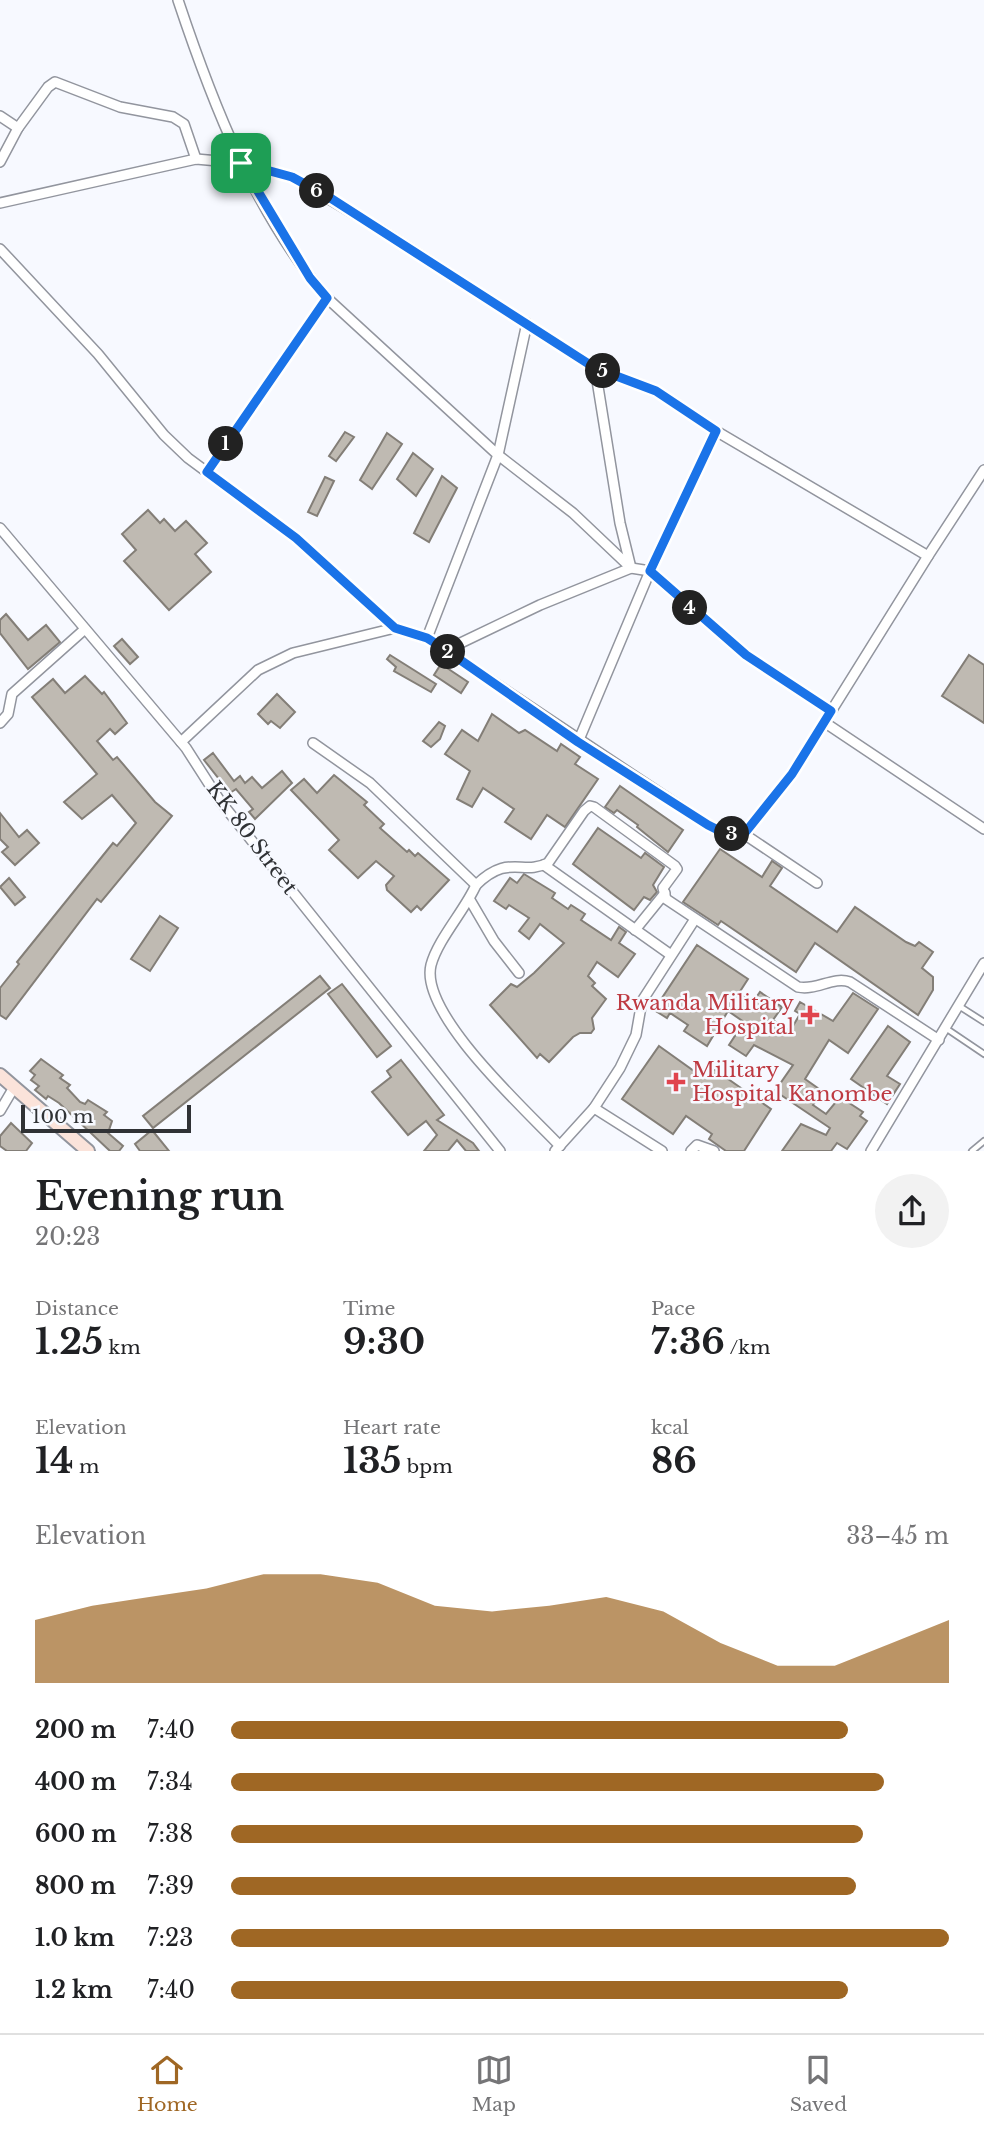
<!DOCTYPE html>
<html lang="en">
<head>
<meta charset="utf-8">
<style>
	body { margin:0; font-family:"Libre Baskerville",serif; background:#f2f2f2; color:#202124; height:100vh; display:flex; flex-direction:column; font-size:26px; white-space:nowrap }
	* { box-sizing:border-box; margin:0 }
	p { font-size:23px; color:#757577 }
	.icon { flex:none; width:38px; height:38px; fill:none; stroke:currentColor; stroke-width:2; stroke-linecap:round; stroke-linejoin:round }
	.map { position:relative; height:1151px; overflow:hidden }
	.side { display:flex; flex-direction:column; background:#fff; flex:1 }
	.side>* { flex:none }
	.scale { position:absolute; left:21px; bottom:18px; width:170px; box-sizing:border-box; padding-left:7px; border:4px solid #303235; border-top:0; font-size:19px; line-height:24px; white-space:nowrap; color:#303235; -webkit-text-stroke:5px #f7f9ff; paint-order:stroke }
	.pin { position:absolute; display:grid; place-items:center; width:60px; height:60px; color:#fff; margin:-30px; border-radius:14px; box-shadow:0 4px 10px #0006 }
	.km { position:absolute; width:35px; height:35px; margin:-18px; border-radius:50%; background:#222; color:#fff; font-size:19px; line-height:35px; text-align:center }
	.round { display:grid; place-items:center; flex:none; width:74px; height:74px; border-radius:37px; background:#f2f2f2 }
	.overview { display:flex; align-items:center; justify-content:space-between; height:119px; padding:0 35px }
	h1 { font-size:38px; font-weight:700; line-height:52px }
	.stats { display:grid; grid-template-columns:repeat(3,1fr); gap:10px; height:119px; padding:7px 35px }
	.stats div { display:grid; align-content:center }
	.stats b { font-size:35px; font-weight:700 }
	.stats small { font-size:19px; font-weight:400 }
	.stats p { font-size:19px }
	.chart { height:196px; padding:14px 35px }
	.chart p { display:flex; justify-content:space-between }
	.chart svg { width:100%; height:126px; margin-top:7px; fill:#9f6724; opacity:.7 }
	ul { padding:0 35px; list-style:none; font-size:23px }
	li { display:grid; grid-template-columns:112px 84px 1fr; align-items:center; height:52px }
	li i { height:18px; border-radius:9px; background:#9f6724 }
	.tabs { display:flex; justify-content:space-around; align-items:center; height:98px; border-top:2px solid #e0e0e0; background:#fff; font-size:19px; color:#757577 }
	.tabs a { display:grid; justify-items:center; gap:4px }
	.tabs .on { color:#9f6724 }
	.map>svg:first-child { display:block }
	.building { fill:#bfbab2; stroke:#837e77; stroke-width:2 }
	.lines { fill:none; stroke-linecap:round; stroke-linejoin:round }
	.lane-casing { stroke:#92959e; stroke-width:8 }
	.street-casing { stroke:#92959e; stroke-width:12 }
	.secondary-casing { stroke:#92959e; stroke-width:16 }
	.lane { stroke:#fff; stroke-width:4.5 }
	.street { stroke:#fff; stroke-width:9 }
	.secondary { stroke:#fbe3da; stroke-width:12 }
	.route-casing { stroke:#fff; stroke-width:14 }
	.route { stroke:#1a73e8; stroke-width:9 }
	.health-dot { fill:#e0444e; stroke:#f7f9ff; stroke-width:2.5 }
	.labels { text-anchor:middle; stroke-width:5; stroke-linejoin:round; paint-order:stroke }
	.street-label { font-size:21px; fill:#303235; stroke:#f7f9ff }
	.health-label { font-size:21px; fill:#be3a42; stroke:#f7f9ff; text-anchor:end }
</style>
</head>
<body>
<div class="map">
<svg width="984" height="1151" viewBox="0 0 984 1151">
	<rect width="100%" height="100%" fill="#f7f9ff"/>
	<g class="building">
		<polygon points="345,432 354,437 336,461 329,456"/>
		<polygon points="387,433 402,444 372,489 360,480"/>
		<polygon points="413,453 433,469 416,496 397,479"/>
		<polygon points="442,476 457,488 429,542 414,533"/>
		<polygon points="325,477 334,481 317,516 308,512"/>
		<polygon points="148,510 160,523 164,519 175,531 186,521 207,543 195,554 211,572 169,610 124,561 136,550 122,534"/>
		<polygon points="6,614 28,640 46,625 60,642 28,669 0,633 0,620"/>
		<polygon points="122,639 138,657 130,664 114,646"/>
		<polygon points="390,655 436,684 431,692 394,671 396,667 387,659"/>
		<polygon points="969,655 984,665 984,723 942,696"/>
		<polygon points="441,664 468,682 461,693 434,675"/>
		<polygon points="85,676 102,694 104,692 127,723 115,734 110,729 97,741 113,760 117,757 155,802 172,816 101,902 97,899 6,1019 0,1015 0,988 19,964 17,962 113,843 117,846 136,823 112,795 82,819 64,802 97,774 32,697 53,679 65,693"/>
		<polygon points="277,694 295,712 280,728 271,721 268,724 258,714"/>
		<polygon points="492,714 519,733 525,730 557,751 561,744 580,757 575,764 598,779 565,827 547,815 531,839 505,822 514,809 483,788 472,807 457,799 470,771 445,754 462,730 478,741"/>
		<polygon points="439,722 445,726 440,739 431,747 423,741"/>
		<polygon points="213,753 234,781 240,776 245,783 252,777 262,788 282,771 292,783 255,819 249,812 253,809 236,789 230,793 204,760"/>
		<polygon points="334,775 367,802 364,805 384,824 380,828 407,852 409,850 415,856 418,853 449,880 421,910 417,906 411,912 387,890 386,885 394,876 376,861 358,878 329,850 339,840 291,790 304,779 317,793"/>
		<polygon points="620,786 683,830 668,852 637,827 638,825 617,810 614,813 605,807"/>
		<polygon points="0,813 19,837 27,830 39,843 15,865 2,852 8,847 0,839"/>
		<polygon points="598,828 641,858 645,853 664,867 653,885 657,892 650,900 644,897 634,910 573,864"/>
		<polygon points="720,849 762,877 772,861 782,868 770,886 837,932 855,907 906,942 915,946 919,942 933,952 922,968 933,977 933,990 918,1015 815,943 796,972 721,921 718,925 683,902"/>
		<polygon points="524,874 555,893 552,898 568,909 571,905 585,914 581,920 611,940 619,927 626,932 619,943 635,954 618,977 597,962 588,976 595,983 592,986 606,999 592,1018 594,1029 591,1033 580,1033 573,1037 549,1062 540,1054 537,1058 490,1005 511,984 517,987 534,973 564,943 540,924 529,939 519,931 529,918 509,905 506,909 494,901 510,878 517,883"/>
		<polygon points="9,878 25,897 15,905 0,887"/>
		<polygon points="160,916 178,928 150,971 131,959"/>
		<polygon points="697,945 748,979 739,993 753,1002 760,992 782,1007 773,1020 790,1031 800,1014 795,1011 800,1002 833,1021 853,993 878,1009 848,1053 829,1040 805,1079 822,1091 813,1105 826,1114 840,1097 863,1112 860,1116 867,1121 847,1149 837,1143 831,1151 782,1151 801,1124 826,1135 830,1128 775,1091 793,1065 754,1045 746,1056 729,1045 744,1022 728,1011 707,1046 684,1031 688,1025 670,1013 667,1018 654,1010"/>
		<polygon points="320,976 330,988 153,1128 143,1116"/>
		<polygon points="342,984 391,1046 377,1057 328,994"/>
		<polygon points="888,1026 910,1042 887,1076 900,1084 887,1104 851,1079"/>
		<polygon points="659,1046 701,1076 708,1065 771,1109 744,1151 726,1151 709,1139 712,1134 686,1116 673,1134 622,1099"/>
		<polygon points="41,1059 63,1075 60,1078 70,1085 67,1088 80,1102 85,1104 88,1100 107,1112 104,1115 112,1121 108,1133 123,1146 119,1151 110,1151 59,1103 48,1096 46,1099 35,1090 39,1086 31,1080 35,1075 30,1071"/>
		<polygon points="401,1060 444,1115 437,1120 473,1143 479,1151 466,1151 457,1140 448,1151 424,1151 437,1135 426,1121 408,1135 372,1092 391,1077 387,1071"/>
		<polygon points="11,1123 32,1143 26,1151 7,1151 0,1146 0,1136"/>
		<polygon points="152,1130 169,1151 140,1151 135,1144"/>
	</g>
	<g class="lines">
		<defs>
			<g id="lane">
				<polyline points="959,1006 984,1022"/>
				<polyline points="947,1029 984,1054"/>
				<polyline points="972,1151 984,1141"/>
			</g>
			<g id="street">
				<path d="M178,0C213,105 255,213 327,298L498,455L573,513L631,568L650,571L746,655L831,711"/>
				<polyline points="0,116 18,128"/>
				<polyline points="0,162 18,128 48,87 55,82 120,107 173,117 184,124 196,159"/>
				<polyline points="0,203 196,159 241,163 292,177 383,231 595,368 656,391 716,431 928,556 792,774 744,834"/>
				<polyline points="0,249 98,354 164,435 188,458 296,538 395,628"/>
				<polyline points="207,472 327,298"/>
				<polyline points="0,528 186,748 220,801 500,1151"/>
				<polyline points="928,556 984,470"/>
				<polyline points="427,638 498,455 527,323"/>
				<polyline points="446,650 540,605 631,568 620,523 595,368"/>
				<polyline points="824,722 984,829"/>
				<polyline points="0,723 8,714 12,694 85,629"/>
				<polyline points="181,742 258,670 293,653 395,628 427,638 708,825 726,834 744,834 817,883"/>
				<polyline points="578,742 650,571 716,431"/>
				<path d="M313,743L370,783L476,885C509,853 522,876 548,863L584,811L590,806L594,807L675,866L677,869L663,888L666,899L798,987C816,991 833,976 850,982L939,1040"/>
				<polyline points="544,865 671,955"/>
				<path d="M476,885C465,910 438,939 431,965C419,1014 527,1111 560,1146"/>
				<polyline points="470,900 494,941 519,973"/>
				<polyline points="635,930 665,893"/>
				<polyline points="594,1108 662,1151"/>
				<polyline points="0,1111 13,1089"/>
				<polyline points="555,1151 594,1108 620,1068 636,1035 642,1001 695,919"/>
				<polyline points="691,1151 697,1145 714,1151"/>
				<polyline points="871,1151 984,963"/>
			</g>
			<polyline id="secondary" points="0,1075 88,1151"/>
		</defs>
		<use href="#lane" class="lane-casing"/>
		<use href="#street" class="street-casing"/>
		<use href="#secondary" class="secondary-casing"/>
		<use href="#lane" class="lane"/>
		<use href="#street" class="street"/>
		<use href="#secondary" class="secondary"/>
	</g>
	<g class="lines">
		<defs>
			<polygon id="route" points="241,163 292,177 332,199 595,368 656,391 716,431 650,571 746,655 831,711 792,774 744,834 726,834 708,825 578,742 446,650 427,638 395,628 296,538 207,472 327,298 310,278"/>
		</defs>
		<use href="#route" class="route-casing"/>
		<use href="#route" class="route"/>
	</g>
	<g class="health-dot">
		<path d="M806.5 1004.5h7v7h7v7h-7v7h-7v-7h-7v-7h7z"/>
		<path d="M672.5 1071.5h7v7h7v7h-7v7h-7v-7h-7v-7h7z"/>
	</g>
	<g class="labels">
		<g class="street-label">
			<text transform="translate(252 838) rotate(53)" y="7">KK 80 Street</text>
		</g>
		<g class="health-label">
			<text x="794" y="1010">Rwanda Military<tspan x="794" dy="24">Hospital</tspan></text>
			<text x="692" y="1077" text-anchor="start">Military<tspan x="692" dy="24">Hospital Kanombe</tspan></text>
		</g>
	</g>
</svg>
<div class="scale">100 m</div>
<div class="pin" style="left:241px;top:163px;background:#1e9e55"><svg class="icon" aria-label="arrive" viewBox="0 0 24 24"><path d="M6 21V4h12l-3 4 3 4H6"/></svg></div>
<b class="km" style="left:226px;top:444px">1</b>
<b class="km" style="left:448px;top:652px">2</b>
<b class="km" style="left:732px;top:834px">3</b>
<b class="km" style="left:690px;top:608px">4</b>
<b class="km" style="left:603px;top:371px">5</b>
<b class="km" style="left:317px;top:191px">6</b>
</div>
<section class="side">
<div class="overview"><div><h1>Evening run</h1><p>20:23</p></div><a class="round"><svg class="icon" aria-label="share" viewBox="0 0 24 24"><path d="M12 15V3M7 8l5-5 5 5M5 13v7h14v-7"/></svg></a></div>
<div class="stats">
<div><p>Distance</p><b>1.25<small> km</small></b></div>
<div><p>Time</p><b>9:30</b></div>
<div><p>Pace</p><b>7:36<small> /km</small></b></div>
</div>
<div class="stats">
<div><p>Elevation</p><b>14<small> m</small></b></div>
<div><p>Heart rate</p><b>135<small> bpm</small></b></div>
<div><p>kcal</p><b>86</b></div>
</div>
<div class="chart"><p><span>Elevation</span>33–45 m</p>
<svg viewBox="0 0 160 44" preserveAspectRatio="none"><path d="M0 44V22L10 17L20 14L30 11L40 6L50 6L60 9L70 17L80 19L90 17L100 14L110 19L120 30L130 38L140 38L150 30L160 22V44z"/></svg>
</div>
<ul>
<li><b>200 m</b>7:40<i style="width:86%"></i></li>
<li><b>400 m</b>7:34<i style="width:91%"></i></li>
<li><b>600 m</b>7:38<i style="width:88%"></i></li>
<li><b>800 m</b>7:39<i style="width:87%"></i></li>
<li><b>1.0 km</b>7:23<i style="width:100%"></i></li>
<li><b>1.2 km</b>7:40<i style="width:86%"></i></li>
</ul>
</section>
<nav class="tabs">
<a class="on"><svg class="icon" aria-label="home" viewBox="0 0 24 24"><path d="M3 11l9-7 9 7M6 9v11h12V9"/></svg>Home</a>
<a><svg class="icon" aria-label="map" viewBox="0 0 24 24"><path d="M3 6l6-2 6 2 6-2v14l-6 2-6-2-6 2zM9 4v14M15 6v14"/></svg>Map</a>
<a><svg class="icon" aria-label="saved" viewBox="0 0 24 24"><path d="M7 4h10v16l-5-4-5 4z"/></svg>Saved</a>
</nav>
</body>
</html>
